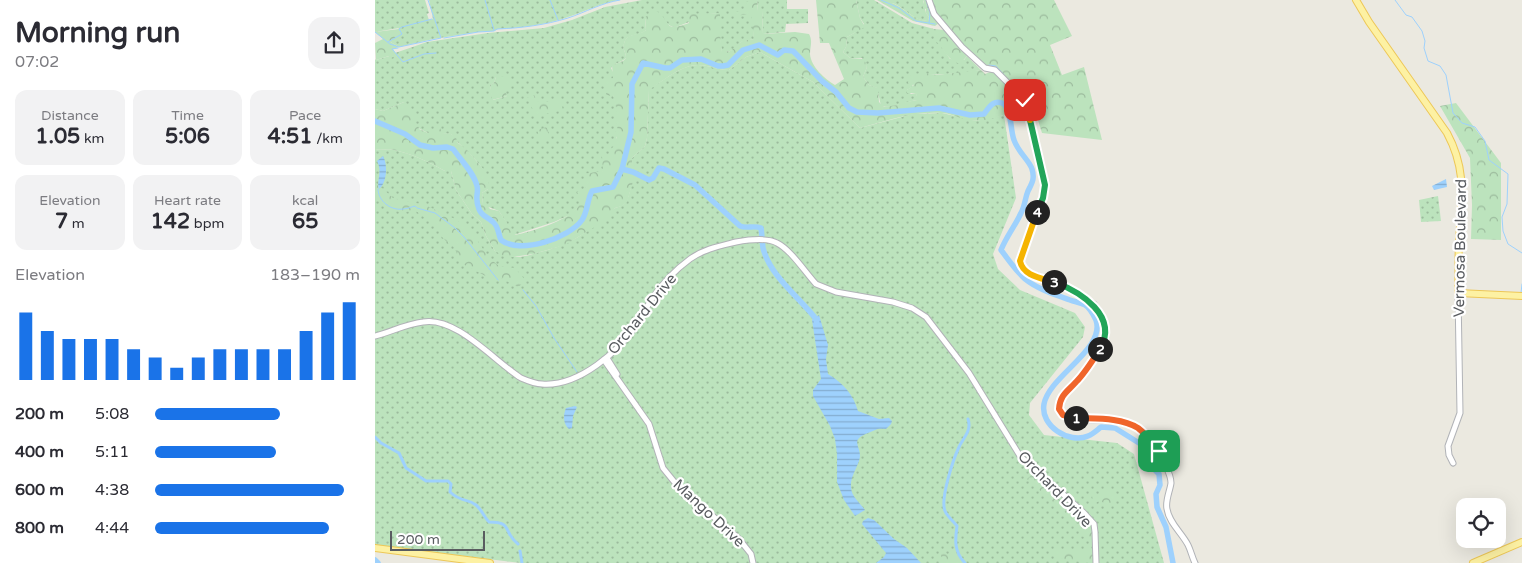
<!DOCTYPE html>
<html lang="en">
<head>
<meta charset="utf-8">
<style>
	body { margin:0; font-family:"Varela Round",sans-serif; background:#f2f2f3; color:#2b2b33; height:100vh; display:flex; flex-direction:column; font-size:19px; white-space:nowrap }
	* { box-sizing:border-box; margin:0 }
	p { font-size:16px; color:#7c7c81 }
	.icon { flex:none; width:28px; height:28px; fill:none; stroke:currentColor; stroke-width:2; stroke-linecap:round; stroke-linejoin:round }
	.map { position:relative; flex:1; overflow:hidden }
	.drawer { display:flex; flex-direction:column; background:#fff; width:375px }
	.drawer>* { flex:none }
	.fabs { position:absolute; left:1081px; top:498px; display:grid; gap:10px }
	.fabs a { display:grid; place-items:center; width:50px; height:50px; border-radius:10px; background:#fff; box-shadow:0 5px 20px #0002; font-size:25px }
	.scale { position:absolute; left:15px; bottom:12px; width:95px; box-sizing:border-box; padding-left:5px; border:2px solid #595c60; border-top:0; font-size:14px; line-height:18px; white-space:nowrap; color:#595c60; -webkit-text-stroke:4px #fff; paint-order:stroke }
	.pin { position:absolute; display:grid; place-items:center; width:42px; height:42px; color:#fff; margin:-21px; border-radius:10px; box-shadow:0 2px 8px #0006 }
	.km { position:absolute; width:25px; height:25px; margin:-12px; border-radius:50%; background:#222; color:#fff; font-size:14px; line-height:25px; text-align:center }
	.round { display:grid; place-items:center; flex:none; width:52px; height:52px; border-radius:15px; background:#f2f2f3 }
	.summary { display:flex; align-items:center; justify-content:space-between; height:85px; padding:0 15px }
	h1 { font-size:28px; font-weight:700; line-height:38px }
	.figures { display:grid; grid-template-columns:repeat(3,1fr); gap:8px; height:85px; padding:5px 15px }
	.figures div { display:grid; align-content:center; border-radius:12px; background:#f2f2f3; text-align:center }
	.figures b { font-size:21px; font-weight:700 }
	.figures small { font-size:14px; font-weight:400 }
	.figures p { font-size:14px }
	.chart { height:140px; padding:10px 15px }
	.chart p { display:flex; justify-content:space-between }
	.chart svg { width:100%; height:90px; margin-top:5px; stroke:#1a73e8; stroke-width:6 }
	ul { padding:0 15px; list-style:none; font-size:16px }
	li { display:grid; grid-template-columns:80px 60px 1fr; align-items:center; height:38px }
	li i { height:12px; border-radius:6px; background:#1a73e8 }
	main { display:flex; flex:1; min-height:0 }
	.map>svg:first-child { display:block }
	.grass { fill:url(#grass-dots); fill-rule:evenodd }
	.forest { fill:url(#forest-crowns) }
	.water { fill:url(#water-rules) }
	.lines { fill:none; stroke-linecap:round; stroke-linejoin:round }
	.stream { stroke:#9ed1fd; stroke-width:1 }
	.canal { stroke:#9ed1fd; stroke-width:3 }
	.river { stroke:#9ed1fd; stroke-width:5.5 }
	.minor-casing { stroke:#b1b3b7; stroke-width:7 }
	.major-casing { stroke:#edc757; stroke-width:8 }
	.minor { stroke:#fff; stroke-width:5 }
	.major { stroke:#fdf1a3; stroke-width:6 }
	.split-1-casing { stroke:#fff; stroke-width:10 }
	.split-2-casing { stroke:#fff; stroke-width:10 }
	.split-3-casing { stroke:#fff; stroke-width:10 }
	.split-4-casing { stroke:#fff; stroke-width:10 }
	.split-5-casing { stroke:#fff; stroke-width:10 }
	.split-6-casing { stroke:#fff; stroke-width:10 }
	.split-1 { stroke:#f0652b; stroke-width:6 }
	.split-2 { stroke:#f0652b; stroke-width:6 }
	.split-3 { stroke:#22a559; stroke-width:6 }
	.split-4 { stroke:#f5b400; stroke-width:6 }
	.split-5 { stroke:#22a559; stroke-width:6 }
	.split-6 { stroke:#f5b400; stroke-width:6 }
	.labels { text-anchor:middle; stroke-width:4.5; stroke-linejoin:round; paint-order:stroke }
	.street-label { font-size:15px; fill:#595c60; stroke:#fff }
</style>
</head>
<body>
<main>
<section class="drawer">
<div class="summary"><div><h1>Morning run</h1><p>07:02</p></div><a class="round"><svg class="icon" aria-label="share" viewBox="0 0 24 24"><path d="M12 15V3M7 8l5-5 5 5M5 13v7h14v-7"/></svg></a></div>
<div class="figures">
<div><p>Distance</p><b>1.05<small> km</small></b></div>
<div><p>Time</p><b>5:06</b></div>
<div><p>Pace</p><b>4:51<small> /km</small></b></div>
</div>
<div class="figures">
<div><p>Elevation</p><b>7<small> m</small></b></div>
<div><p>Heart rate</p><b>142<small> bpm</small></b></div>
<div><p>kcal</p><b>65</b></div>
</div>
<div class="chart"><p><span>Elevation</span>183–190 m</p>
<svg viewBox="0 0 160 44" preserveAspectRatio="none"><path d="M5 44V11M15 44V20M25 44V24M35 44V24M45 44V24M55 44V29M65 44V33M75 44V38M85 44V33M95 44V29M105 44V29M115 44V29M125 44V29M135 44V20M145 44V11M155 44V6"/></svg>
</div>
<ul>
<li><b>200 m</b>5:08<i style="width:61%"></i></li>
<li><b>400 m</b>5:11<i style="width:59%"></i></li>
<li><b>600 m</b>4:38<i style="width:92%"></i></li>
<li><b>800 m</b>4:44<i style="width:85%"></i></li>
</ul>
</section>
<div class="map">
<svg width="1147" height="563" viewBox="0 0 1147 563">
	<defs>
		<pattern id="grass-dots" width="8" height="8" patternUnits="userSpaceOnUse" patternTransform="scale(1.25)"><rect width="8" height="8" fill="#bce3bd"/><path d="M2 2h.1M6 6h.1" fill="none" stroke="#9cbb9d" stroke-width="1.8" stroke-linecap="round"/></pattern>
		<pattern id="forest-crowns" width="20" height="18" patternUnits="userSpaceOnUse" patternTransform="scale(1.25)"><rect width="20" height="18" fill="#bce3bd"/><path d="M2 6a3 3 0 1 1 6 0M12 15a3 3 0 1 1 6 0" fill="none" stroke="#9cbb9d"/></pattern>
		<pattern id="water-rules" width="6" height="5" patternUnits="userSpaceOnUse" patternTransform="scale(1.25)"><rect width="6" height="5" fill="#9ed1fd"/><path d="M0 2.5h6" fill="none" stroke="#84add0"/></pattern>
	</defs>
	<rect width="100%" height="100%" fill="#ebe9e0"/>
	<g class="grass">
		<path d="M0,0H50L54,13L52,14L54,20L58,19L54,0H245C226,3 211,11 193,17C170,25 147,28 123,29L119,31L103,32L58,39L24,47L14,41L24,28L0,32Z"/>
		<path d="M267,0H377L379,39L366,42L359,50L347,53L341,13L335,14L301,27C290,27 290,17 282,12L270,19L271,30C263,38 247,31 249,50C250,52 251,55 251,58C246,63 240,62 236,68L239,74L238,94L243,111V131L238,155L228,166V171L212,187L205,205L197,214L179,222L139,235L124,211L108,205L107,193L113,189C114,164 89,152 76,134L53,133L35,124L29,102L8,111L0,109V59L1,60L21,54L20,53L52,42L113,33L169,28L197,20L230,7ZM121,77L132,96L118,100L115,85L119,83Z"/>
		<polygon points="382,0 412,0 412,9 433,9 433,23 411,24 410,32 388,34 387,11 383,11"/>
		<path d="M481,0H499L537,23L559,29V39L564,43L575,59L589,60L592,56L606,70L589,73L553,75L538,84L537,87L532,90L536,94L541,93L543,100C531,101 517,109 506,106L502,88L494,85L488,77L492,67L487,58H475L468,52L471,47L472,37L479,33L489,24L485,18Z"/>
		<path d="M517,0H548L551,13L554,17L553,21C538,21 530,7 517,3Z"/>
		<path d="M385,52L438,82L485,128L538,114L567,113L601,121L629,115L641,198L618,254L623,269L645,290L700,313L710,327L708,337L655,403L654,415L669,435L742,443L759,454L789,563H146L0,545V149C7,151 13,148 19,150C38,154 54,162 70,171H76L81,190L97,214L106,222L111,236L120,251C127,253 135,256 142,257C148,257 155,255 161,253C194,246 214,232 237,210C242,206 249,207 252,200C258,186 257,173 257,158L270,146L272,138L274,89C288,81 306,65 323,65C333,65 343,70 354,70L371,57Z"/>
		<polygon points="646,84 653,91 658,105 656,106 641,89"/>
		<polygon points="1063,196 1066,221 1046,222 1044,200"/>
	</g>
	<g class="forest">
		<path d="M377,0H382L383,11H387L388,34L420,32L434,34C438,41 435,47 435,54C436,67 450,79 460,85L469,79L454,43H445L441,0H481L485,18L490,27L472,37L471,47L468,52L475,58L489,59L492,67L488,77L494,85L503,88L504,102L509,107L522,105L526,103L542,100L541,93H532V90L539,85L533,83L536,75L546,73L561,75L606,70L610,74L618,71L650,105L638,107V111C625,117 607,123 592,120C584,118 575,113 566,113C538,111 511,121 485,128L438,82L385,52L371,57L354,70C343,70 333,65 323,65C306,65 288,81 274,90L272,138L270,146L257,158V164L262,168L252,202L247,206L240,208L223,225L190,245L158,254L138,257H130L120,251L111,236L106,222L97,214L81,190L76,171H70C54,162 38,154 19,150C13,148 7,151 0,149V109L8,111L29,102C35,106 39,111 41,118L36,124L43,125L44,129L53,133L65,128L67,133L76,134L81,138L83,143L92,150L110,171L114,181L113,189L107,193L108,204L112,205L115,209L124,211L140,235C155,232 200,219 205,203C206,199 204,195 202,192L212,187L208,174L228,171L227,156L238,155L236,149L240,145L238,140L242,138L240,132L243,130L238,112L242,111L238,95L232,96L227,82L238,78L237,65L248,61L251,58C251,55 250,52 249,50C247,31 263,37 271,30L270,17L282,11C298,24 288,32 314,23V14L345,13V34L347,52C360,52 357,48 366,42C369,40 375,40 379,39L376,14L359,16L360,12L372,10L371,2Z"/>
		<path d="M502,0H517V3C530,8 538,20 553,21L554,17L551,13V9L548,8L549,2L548,0H551L555,11L564,23L560,26L538,21Z"/>
		<path d="M555,0H679L697,36L675,45L687,75L709,67L727,140L667,133C661,115 658,97 646,83L641,89L620,67L615,66L612,67C590,48 565,27 555,0Z"/>
		<polygon points="24,29 27,34 14,41 24,47 18,49 22,55 16,58 14,56 1,60 0,43 8,39 0,32"/>
		<path d="M559,29L569,30L592,56L585,64C570,59 570,48 559,40Z"/>
		<polygon points="130,76 135,82 136,88 130,90 132,96 117,100 115,85 119,83 121,77"/>
		<polygon points="159,95 162,101 170,102 185,99 188,110 161,116 152,98"/>
		<polygon points="1081,103 1126,163 1126,240 1096,239 1097,205 1095,158 1065,106"/>
		<polygon points="172,127 174,139 166,142 162,130"/>
		<path d="M3,184V189L7,188L18,198L50,205L80,219L96,231L114,258L124,266L140,268L151,281L143,287L124,277L120,281L88,264L78,246L74,244L67,237L63,225L53,220L41,211C36,210 33,212 28,212C18,212 8,204 1,199L0,189Z"/>
		<polygon points="660,472 715,519 718,526 720,550 714,542 715,538 706,536 707,527 652,479"/>
		<polygon points="735,490 740,493 739,499 733,507 725,500 718,505 717,494 726,494 729,491"/>
		<polygon points="681,550 721,551 718,563 714,563 681,558"/>
		<polygon points="566,552 582,557 588,563 566,563"/>
	</g>
	<g class="water">
		<path d="M8,156C13,165 12,183 4,189C1,181 8,172 2,161Z"/>
		<polygon points="1071,179 1072,187 1059,190 1057,186"/>
		<path d="M444,315L453,345L451,359L453,374C468,383 478,394 483,411L504,419L514,418L517,421L516,424L511,429C500,428 502,430 493,433C472,441 489,447 484,461C481,470 475,478 476,487C476,496 485,503 490,510L480,516L469,500L462,482V454L460,439L455,426L438,396V390L446,379L437,320Z"/>
		<path d="M200,406L202,407L198,416L197,428L194,429C188,424 188,415 191,408Z"/>
		<polygon points="493,518 499,520 519,539 532,548 546,563 501,563 509,557 511,553 487,524 488,521"/>
	</g>
	<g class="lines">
		<g class="stream">
			<polyline points="110,0 119,30"/>
			<polyline points="175,0 183,20"/>
			<polyline points="506,0 524,8 541,21 560,24"/>
			<polyline points="551,0 555,13 554,23"/>
			<polyline points="1020,0 1031,15 1037,17 1047,31 1050,41 1049,48 1053,61 1065,66 1071,75 1078,113 1087,123 1100,127 1110,141 1114,160 1133,174 1132,204 1127,217 1128,231 1133,244 1147,253"/>
			<polyline points="0,32 15,44 24,47 66,38 53,0"/>
			<path d="M69,38L103,32L119,31L122,29C147,28 170,25 193,18C211,12 226,3 245,0"/>
			<polyline points="13,42 27,34 24,29 27,27 57,19"/>
			<polyline points="23,48 17,49 28,62 49,54 61,53"/>
			<polyline points="614,65 621,66 639,86"/>
			<polyline points="644,91 656,106"/>
			<path d="M3,189C3,201 16,211 28,209C32,209 36,207 40,206L42,208L60,213L80,228L89,237L123,280"/>
			<polyline points="148,290 161,306 179,338 202,372"/>
			<polyline points="1146,293 1147,284"/>
		</g>
		<g class="canal">
			<path d="M0,437L6,443L24,453L31,468L51,481H73L76,484L75,492C87,503 92,498 101,505C107,510 109,517 114,522C139,522 127,532 143,544"/>
			<polyline points="145,551 147,563"/>
			<path d="M590,563C579,552 580,540 582,526C578,521 572,516 570,511C565,499 578,460 584,447C588,438 597,431 593,419"/>
		</g>
		<g class="river">
			<path d="M0,121L30,134L45,145L58,148L72,147L78,149C86,160 99,173 102,186C104,194 99,197 104,209C106,216 113,217 118,222C124,227 123,234 126,240C145,255 194,238 207,220C213,211 212,200 217,191L238,187L247,169L256,132L257,84L268,63L290,68H295L307,60L326,59L343,66H348L353,65L368,50L384,45L403,55L409,50L418,51L422,55L447,81L461,92L474,108L482,112L503,113L564,108L595,115L609,114C615,106 619,99 629,104C637,112 635,129 639,140C643,152 654,160 657,169C660,179 657,183 653,191C650,198 650,206 646,213C640,226 631,237 626,250C633,259 641,271 650,279C662,289 681,295 695,300C700,302 705,302 710,305C715,308 718,314 721,320C731,349 674,376 669,404C665,426 694,444 713,436C718,434 722,430 726,427L740,428L772,448L777,467L784,474L785,485L781,494L782,507L791,527L798,563"/>
			<path d="M247,169L258,172L274,180L278,178L284,168L289,169L320,185L365,226C372,229 379,225 386,228C387,234 387,241 388,248C395,276 424,297 441,319L442,324"/>
			<polyline points="0,560 3,563"/>
		</g>
		<defs>
			<g id="minor">
				<path d="M554,0L559,14L587,47L610,68L620,70L647,97L654,108V116L670,185L667,198L645,258L646,266L651,272L682,283L719,304L725,314L730,327L731,337L727,347L700,383L688,394L684,409C684,410 688,415 688,415C701,424 743,415 763,429C778,439 782,450 790,465C793,471 796,476 796,483C795,491 790,501 792,509C794,523 807,533 813,545C816,551 817,557 820,563"/>
				<path d="M0,336C16,332 31,324 48,322C81,316 119,361 146,378C153,381 160,384 167,384C204,387 244,351 263,323C268,316 271,308 276,300C286,285 300,270 315,259C329,249 345,246 361,242C372,240 391,237 402,243C416,250 430,272 441,284L461,292L518,302L537,308L551,317L594,373L645,456L708,512L719,524L720,532L721,563"/>
				<polyline points="232,358 242,374"/>
				<polyline points="229,360 274,424 288,468 301,484 364,539 376,554 378,563"/>
				<polyline points="1078,463 1074,455 1073,446 1085,413 1083,293"/>
			</g>
			<g id="major">
				<path d="M981,0L994,22L1072,133C1093,172 1086,201 1084,243C1083,260 1084,277 1083,293L1147,296"/>
				<polyline points="0,548 115,563"/>
				<polyline points="1098,563 1147,542"/>
			</g>
		</defs>
		<use href="#minor" class="minor-casing"/>
		<use href="#major" class="major-casing"/>
		<use href="#minor" class="minor"/>
		<use href="#major" class="major"/>
	</g>
	<g class="lines">
		<defs>
			<path id="split-1" d="M701,418C720,419 745,417 763,428C771,434 778,443 784,451"/>
			<path id="split-2" d="M701,418L688,415L684,409C685,395 692,392 701,382C710,373 718,360 725,349"/>
			<path id="split-3" d="M679,282C706,292 744,316 725,349"/>
			<path id="split-4" d="M662,212L645,261C648,276 666,278 679,282"/>
			<polyline id="split-5" points="655,120 670,185 668,198 662,212"/>
			<polyline id="split-6" points="650,100 654,108 655,120"/>
		</defs>
		<use href="#split-1" class="split-1-casing"/>
		<use href="#split-2" class="split-2-casing"/>
		<use href="#split-3" class="split-3-casing"/>
		<use href="#split-4" class="split-4-casing"/>
		<use href="#split-5" class="split-5-casing"/>
		<use href="#split-6" class="split-6-casing"/>
		<use href="#split-1" class="split-1"/>
		<use href="#split-2" class="split-2"/>
		<use href="#split-3" class="split-3"/>
		<use href="#split-4" class="split-4"/>
		<use href="#split-5" class="split-5"/>
		<use href="#split-6" class="split-6"/>
	</g>
	<g class="labels">
		<g class="street-label">
			<text transform="translate(1085 248) rotate(-89)" y="5">Vermosa Boulevard</text>
			<text transform="translate(267 314) rotate(-51)" y="5">Orchard Drive</text>
			<text transform="translate(680 489) rotate(46)" y="5">Orchard Drive</text>
			<text transform="translate(334 513) rotate(43)" y="5">Mango Drive</text>
		</g>
	</g>
</svg>
<div class="fabs">
<a><svg class="icon" aria-label="locate" viewBox="0 0 24 24"><circle cx="12" cy="12" r="6"/><path d="M12 2v4M12 18v4M2 12h4M18 12h4"/></svg></a>
</div>
<div class="scale">200 m</div>
<div class="pin" style="left:784px;top:451px;background:#1e9e55"><svg class="icon" aria-label="arrive" viewBox="0 0 24 24"><path d="M6 21V4h12l-3 4 3 4H6"/></svg></div>
<div class="pin" style="left:650px;top:100px;background:#d93025"><svg class="icon" aria-label="check" viewBox="0 0 24 24"><path d="M5 12l5 5 9-10"/></svg></div>
<b class="km" style="left:701px;top:418px">1</b>
<b class="km" style="left:725px;top:349px">2</b>
<b class="km" style="left:679px;top:282px">3</b>
<b class="km" style="left:662px;top:212px">4</b>
</div>
</main>
</body>
</html>
